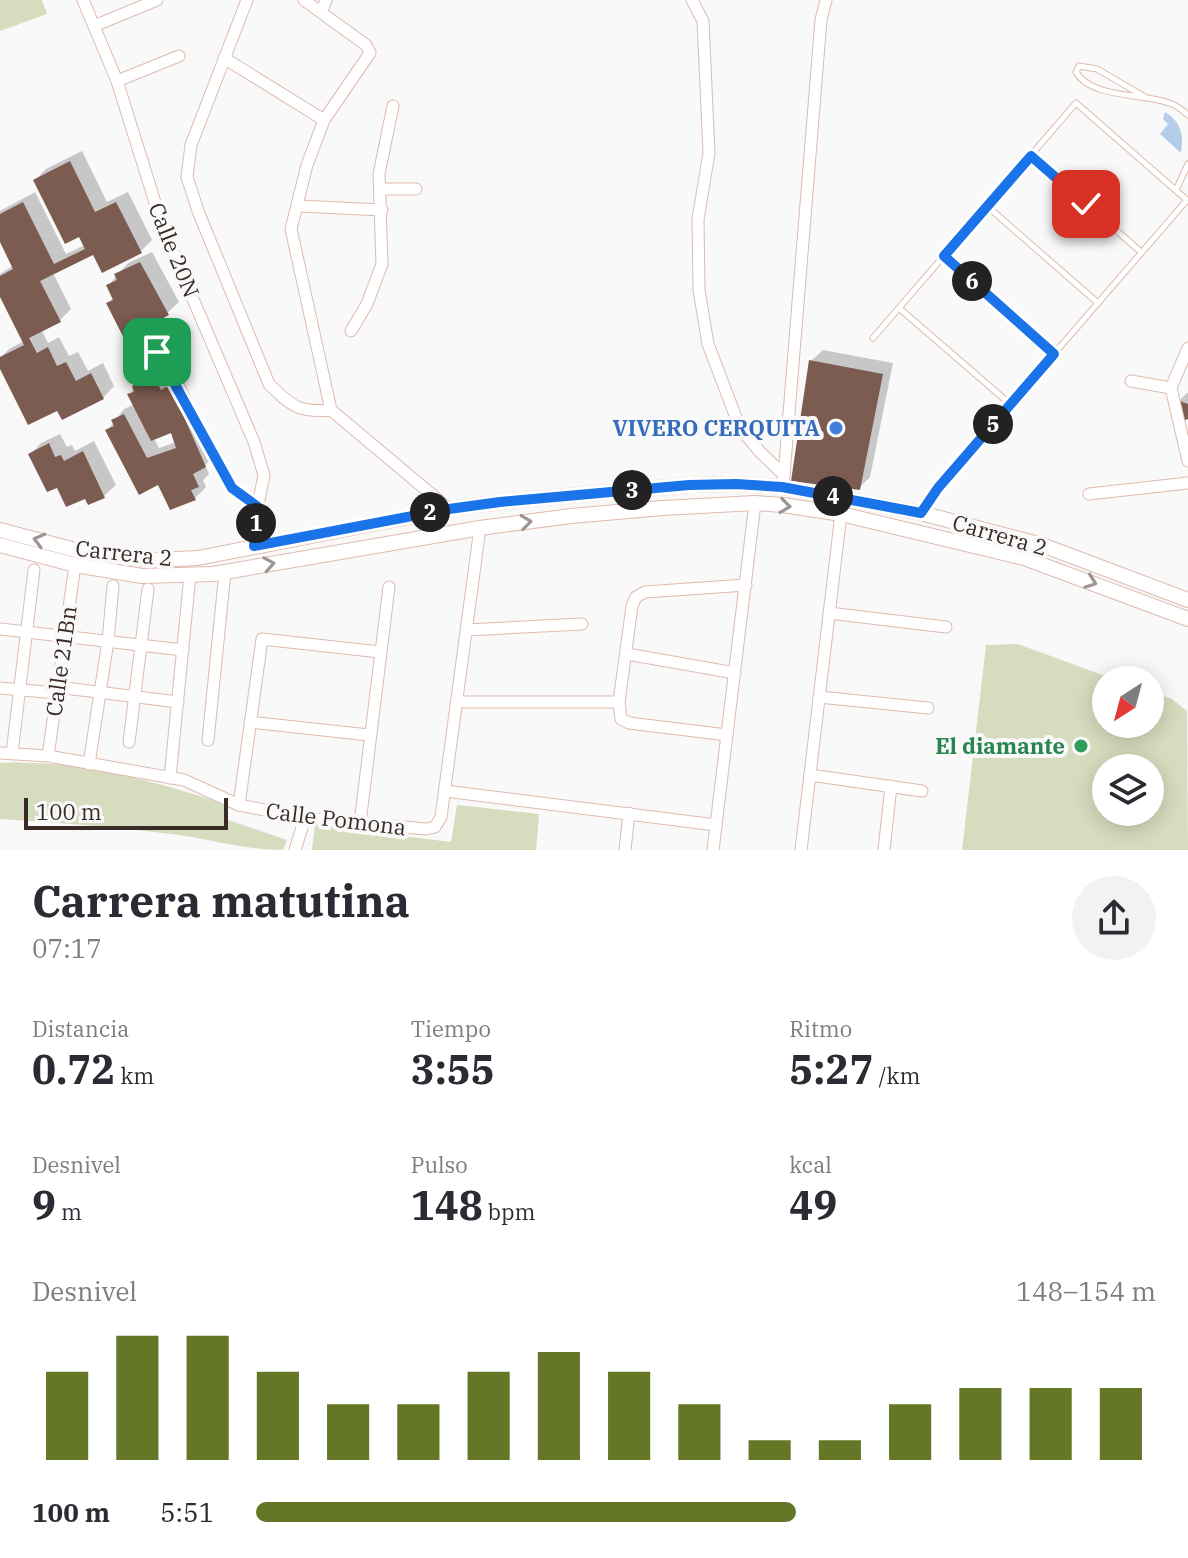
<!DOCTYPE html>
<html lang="es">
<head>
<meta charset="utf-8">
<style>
	body { margin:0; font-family:"IBM Plex Serif",serif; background:#f2f2f3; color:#2b2b33; height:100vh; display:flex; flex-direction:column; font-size:30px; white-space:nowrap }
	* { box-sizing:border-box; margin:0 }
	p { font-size:26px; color:#7c7c81 }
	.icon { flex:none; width:44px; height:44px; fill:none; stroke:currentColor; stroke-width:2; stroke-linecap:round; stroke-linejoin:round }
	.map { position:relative; height:850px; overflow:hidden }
	.details { display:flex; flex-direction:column; background:#fff; flex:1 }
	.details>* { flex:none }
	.needle { width:52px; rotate:216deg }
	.controls { position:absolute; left:1092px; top:666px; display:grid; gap:16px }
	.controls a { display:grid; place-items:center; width:72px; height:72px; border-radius:50%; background:#fff; box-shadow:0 4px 20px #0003; font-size:40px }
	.scale { position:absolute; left:24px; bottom:20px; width:204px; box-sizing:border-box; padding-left:8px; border:4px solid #3a2b26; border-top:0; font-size:22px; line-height:28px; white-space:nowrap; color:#3a2b26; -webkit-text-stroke:6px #f9f9f9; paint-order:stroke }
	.pin { position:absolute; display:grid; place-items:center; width:68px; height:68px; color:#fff; margin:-34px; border-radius:16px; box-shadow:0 4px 12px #0006 }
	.km { position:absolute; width:40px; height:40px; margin:-20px; border-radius:50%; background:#222; color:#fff; font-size:22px; line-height:40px; text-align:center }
	.round { display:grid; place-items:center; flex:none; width:84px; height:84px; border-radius:42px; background:#f2f2f3 }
	.headline { display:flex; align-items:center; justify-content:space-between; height:136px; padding:0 32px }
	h1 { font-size:44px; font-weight:700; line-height:60px }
	.figures { display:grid; grid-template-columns:repeat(3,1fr); gap:12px; height:136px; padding:8px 32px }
	.figures div { display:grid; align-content:center }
	.figures b { font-size:40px; font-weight:700 }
	.figures small { font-size:22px; font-weight:400 }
	.figures p { font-size:22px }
	.chart { height:224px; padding:16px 32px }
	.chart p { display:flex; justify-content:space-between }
	.chart svg { width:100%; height:144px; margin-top:8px; stroke:#637726; stroke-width:6 }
	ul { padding:0 32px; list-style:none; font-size:26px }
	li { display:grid; grid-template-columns:128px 96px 1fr; align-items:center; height:60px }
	li i { height:20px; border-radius:10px; background:#637726 }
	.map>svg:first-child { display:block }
	.green { fill:#d6ddbe; fill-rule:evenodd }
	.water { fill:#b4cde9 }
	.shadow { fill:#0003; fill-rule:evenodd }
	.building { fill:#7c5b50 }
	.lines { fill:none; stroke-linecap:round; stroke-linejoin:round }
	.lane-casing { stroke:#dfbaad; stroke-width:7 }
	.street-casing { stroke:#dfbaad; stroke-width:13 }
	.secondary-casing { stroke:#dfbaad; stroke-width:16 }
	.lane { stroke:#fff; stroke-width:5 }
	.street { stroke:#fff; stroke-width:11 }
	.secondary { stroke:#fff; stroke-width:14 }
	.oneway { stroke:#9c9592 }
	.route-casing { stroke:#fff; stroke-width:16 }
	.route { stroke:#1a73e8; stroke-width:10 }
	.shop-dot { fill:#3f7fe0; stroke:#f9f9f9; stroke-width:3 }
	.leisure-dot { fill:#2e9e5b; stroke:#f9f9f9; stroke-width:3 }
	.labels { text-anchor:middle; stroke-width:8; stroke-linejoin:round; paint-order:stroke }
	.street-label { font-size:22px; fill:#3a2b26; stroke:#f9f9f9 }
	.shop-label { font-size:22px; font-weight:bold; fill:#366cbe; stroke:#f9f9f9; text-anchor:end }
	.leisure-label { font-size:22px; font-weight:bold; fill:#27864d; stroke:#f9f9f9; text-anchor:end }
</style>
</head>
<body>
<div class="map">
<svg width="1188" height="850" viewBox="0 0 1188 850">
	<rect width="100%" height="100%" fill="#f9f9f9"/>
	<g class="green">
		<polygon points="0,0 42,0 47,14 0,31"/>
		<path d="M1018,644L1116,680H1106V724H1150V692L1172,699L1187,711L1188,850H962L986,645ZM1150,768V812H1106V768Z"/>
		<path d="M0,763C75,759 152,781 223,803L228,820L287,840L283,850C247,850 214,840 179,835C119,827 60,823 0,819Z"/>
		<polygon points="457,805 539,814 536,850 312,850 315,825 451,842"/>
	</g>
	<path class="water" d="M1165,112C1181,122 1184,134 1181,153L1160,134L1168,124L1163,119Z"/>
	<g class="shadow">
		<polygon points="82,151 107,202 128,192 152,240 141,251 94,252 53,273 71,309 60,320 41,329 48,343 59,337 69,356 78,352 88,371 103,363 114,386 103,398 0,365 0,358 9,349 24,341 0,292 0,274 14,265 0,238 0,211 35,192 66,254 85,245 80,235 35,180 46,169"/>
		<polygon points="152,252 179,302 164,316 168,328 156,339 108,303 114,297 109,285 117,275 128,263"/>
		<polygon points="823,350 893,363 870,477 859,488 811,361"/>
		<path d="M166,366L172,380L181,375L217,454L205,465L209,474L203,480L206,487L195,498L159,483L107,431L124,409L135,404L130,394L134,387L146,375ZM172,431L176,442L159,448L154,438Z"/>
		<polygon points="1187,393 1188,393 1188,417 1179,401"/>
		<polygon points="60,434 67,447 72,445 75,451 94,441 116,485 104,496 89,502 86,497 57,485 30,455 41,443"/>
	</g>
	<g class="building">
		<polygon points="70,161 95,212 116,202 142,253 102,273 93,255 40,281 61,322 29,338 37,353 48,347 57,366 66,362 76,381 91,373 104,399 62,420 57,411 28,425 0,369 0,357 24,345 0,297 0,276 13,269 0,242 0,214 23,202 54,264 85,249 79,237 65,244 33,180"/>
		<polygon points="140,262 169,315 152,324 157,341 132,354 106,303 113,300 106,285 117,280 114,274"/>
		<polygon points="809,360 883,374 860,490 791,481"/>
		<polygon points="154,376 161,390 170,385 206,467 193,474 199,487 191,490 196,500 170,510 158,485 139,495 105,430 114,426 111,420 124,414 147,458 176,448 171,433 151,441 127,394 134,392 132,386"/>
		<polygon points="1177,400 1188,404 1188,419 1182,421"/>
		<polygon points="49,443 55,457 61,455 64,461 83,451 105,498 88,505 85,499 66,507 57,488 47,492 28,454"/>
	</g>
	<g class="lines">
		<defs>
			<g id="lane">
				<path d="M1145,97L1097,69L1079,66L1076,72C1091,99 1146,93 1172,104C1178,106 1183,111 1188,115"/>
				<polyline points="1031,156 1141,252"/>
				<polyline points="1176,190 1188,164"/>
				<polyline points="987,206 1098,303"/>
				<polyline points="944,256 1054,354"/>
				<polyline points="899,308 1010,404"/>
				<polyline points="873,338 1076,103 1187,200"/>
				<polyline points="157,352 232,488 257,507"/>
				<polyline points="921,512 938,488 1187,200"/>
			</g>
			<g id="street">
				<polyline points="83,0 117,81 164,231 254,442 264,475 256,515 254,546"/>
				<path d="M247,0L191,145L187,177L198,211L269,384C291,406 299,413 331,410"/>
				<polyline points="304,0 366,45 370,53 324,120 307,165 291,229 331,410 449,509"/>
				<polyline points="692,0 703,21 709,153 698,219 699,290 708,344 740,428 760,452 784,475 782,487"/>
				<polyline points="322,11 326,0"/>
				<polyline points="94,26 157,0"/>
				<polyline points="224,58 324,120"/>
				<polyline points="117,81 179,56"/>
				<polyline points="380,189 416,189"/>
				<polyline points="299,206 382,210"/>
				<polyline points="351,331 367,304 382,264 379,174 393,106"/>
				<polyline points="1188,348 1171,388 1188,461"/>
				<polyline points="1131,381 1171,388"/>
				<polyline points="784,475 821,20 826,0"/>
				<polyline points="1089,494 1188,483"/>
				<polyline points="829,613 946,627"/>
				<polyline points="0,629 183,650"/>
				<polyline points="467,630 582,624"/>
				<polyline points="627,654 735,673"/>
				<polyline points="57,687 178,702"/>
				<polyline points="0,688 57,693"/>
				<polyline points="819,697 928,708"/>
				<polyline points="457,702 619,702"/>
				<polyline points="250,722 369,735"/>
				<polyline points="727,735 629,723 621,719 619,702 632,606 636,597 645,592 746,585"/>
				<polyline points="208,740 225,572"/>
				<polyline points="129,742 148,589"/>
				<polyline points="0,753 48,756 184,780 239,805 305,818 426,829 435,827 441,817 480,528"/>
				<polyline points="12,753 34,570"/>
				<polyline points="48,756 75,565"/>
				<polyline points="89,764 108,641 113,586"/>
				<polyline points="810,775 922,791"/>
				<polyline points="170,778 190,575"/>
				<polyline points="445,791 716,825"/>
				<polyline points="239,805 262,639 380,652"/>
				<polyline points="360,823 389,587"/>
				<polyline points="295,850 305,818"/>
				<polyline points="625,850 629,813"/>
				<polyline points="713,850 755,503"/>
				<polyline points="801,850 841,514"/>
				<polyline points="884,850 891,786"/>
			</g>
			<g id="secondary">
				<polyline points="0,530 79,551 112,556 155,560 198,558 449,509 500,502 689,485 736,484 782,487 921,513 1042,545 1188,600"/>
				<polyline points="0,545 75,565 142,576 213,574 480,528 571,516 663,508 755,503 783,505 841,514 1024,558 1188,619"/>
			</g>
		</defs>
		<use href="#lane" class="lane-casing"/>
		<use href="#street" class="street-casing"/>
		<use href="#secondary" class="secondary-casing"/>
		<use href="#lane" class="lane"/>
		<use href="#street" class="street"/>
		<use href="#secondary" class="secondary"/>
	</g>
	<defs><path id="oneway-chevron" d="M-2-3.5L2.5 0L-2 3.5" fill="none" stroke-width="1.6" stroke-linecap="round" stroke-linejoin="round" transform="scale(2)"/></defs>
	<g class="oneway">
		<use href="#oneway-chevron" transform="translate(785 506) rotate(7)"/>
		<use href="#oneway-chevron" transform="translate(526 522) rotate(-7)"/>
		<use href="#oneway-chevron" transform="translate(39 540) rotate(-165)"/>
		<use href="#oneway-chevron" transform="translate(269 564) rotate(-10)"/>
		<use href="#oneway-chevron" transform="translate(1091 582) rotate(20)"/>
	</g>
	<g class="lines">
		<defs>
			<polyline id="route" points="157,352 232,488 258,507 254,546 449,509 500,502 689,485 736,484 782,487 921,513 938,488 1054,354 944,256 1031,156 1086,204"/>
		</defs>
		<use href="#route" class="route-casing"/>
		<use href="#route" class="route"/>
	</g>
	<circle class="shop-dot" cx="836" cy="428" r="8"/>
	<circle class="leisure-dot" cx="1081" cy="746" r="8"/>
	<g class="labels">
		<g class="street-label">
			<text transform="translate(174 250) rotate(68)" y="8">Calle 20N</text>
			<text transform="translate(1000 535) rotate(16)" y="8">Carrera 2</text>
			<text transform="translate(124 553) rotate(6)" y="8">Carrera 2</text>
			<text transform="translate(61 661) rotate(-82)" y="8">Calle 21Bn</text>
			<text transform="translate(336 819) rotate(7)" y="8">Calle Pomona</text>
		</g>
		<g class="shop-label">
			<text x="820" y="436">VIVERO CERQUITA</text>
		</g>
		<g class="leisure-label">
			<text x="1065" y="754">El diamante</text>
		</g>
	</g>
</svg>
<div class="controls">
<a><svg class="needle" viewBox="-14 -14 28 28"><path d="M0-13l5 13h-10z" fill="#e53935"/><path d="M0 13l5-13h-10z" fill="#7c7c81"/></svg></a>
<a><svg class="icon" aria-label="layers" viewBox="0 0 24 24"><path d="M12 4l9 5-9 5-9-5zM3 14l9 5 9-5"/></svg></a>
</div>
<div class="scale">100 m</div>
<div class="pin" style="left:157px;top:352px;background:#1e9e55"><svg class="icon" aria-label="arrive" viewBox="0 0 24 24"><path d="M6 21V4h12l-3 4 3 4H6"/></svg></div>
<div class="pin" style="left:1086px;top:204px;background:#d93025"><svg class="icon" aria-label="check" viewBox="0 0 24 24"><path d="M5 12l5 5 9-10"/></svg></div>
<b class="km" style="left:256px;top:523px">1</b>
<b class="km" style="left:430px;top:512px">2</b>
<b class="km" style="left:632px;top:490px">3</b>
<b class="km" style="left:833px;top:496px">4</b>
<b class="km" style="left:993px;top:424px">5</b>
<b class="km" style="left:972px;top:281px">6</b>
</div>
<section class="details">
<div class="headline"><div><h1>Carrera matutina</h1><p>07:17</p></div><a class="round"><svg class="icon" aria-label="share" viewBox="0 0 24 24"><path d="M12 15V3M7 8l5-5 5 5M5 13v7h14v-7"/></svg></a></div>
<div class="figures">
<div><p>Distancia</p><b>0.72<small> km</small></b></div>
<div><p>Tiempo</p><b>3:55</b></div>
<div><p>Ritmo</p><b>5:27<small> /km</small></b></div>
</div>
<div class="figures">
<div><p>Desnivel</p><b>9<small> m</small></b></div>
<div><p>Pulso</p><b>148<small> bpm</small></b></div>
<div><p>kcal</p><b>49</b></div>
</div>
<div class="chart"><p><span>Desnivel</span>148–154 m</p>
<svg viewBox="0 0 160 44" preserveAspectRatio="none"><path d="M5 44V17M15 44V6M25 44V6M35 44V17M45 44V27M55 44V27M65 44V17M75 44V11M85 44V17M95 44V27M105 44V38M115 44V38M125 44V27M135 44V22M145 44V22M155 44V22"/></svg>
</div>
<ul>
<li><b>100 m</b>5:51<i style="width:60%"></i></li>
</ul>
</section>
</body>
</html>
